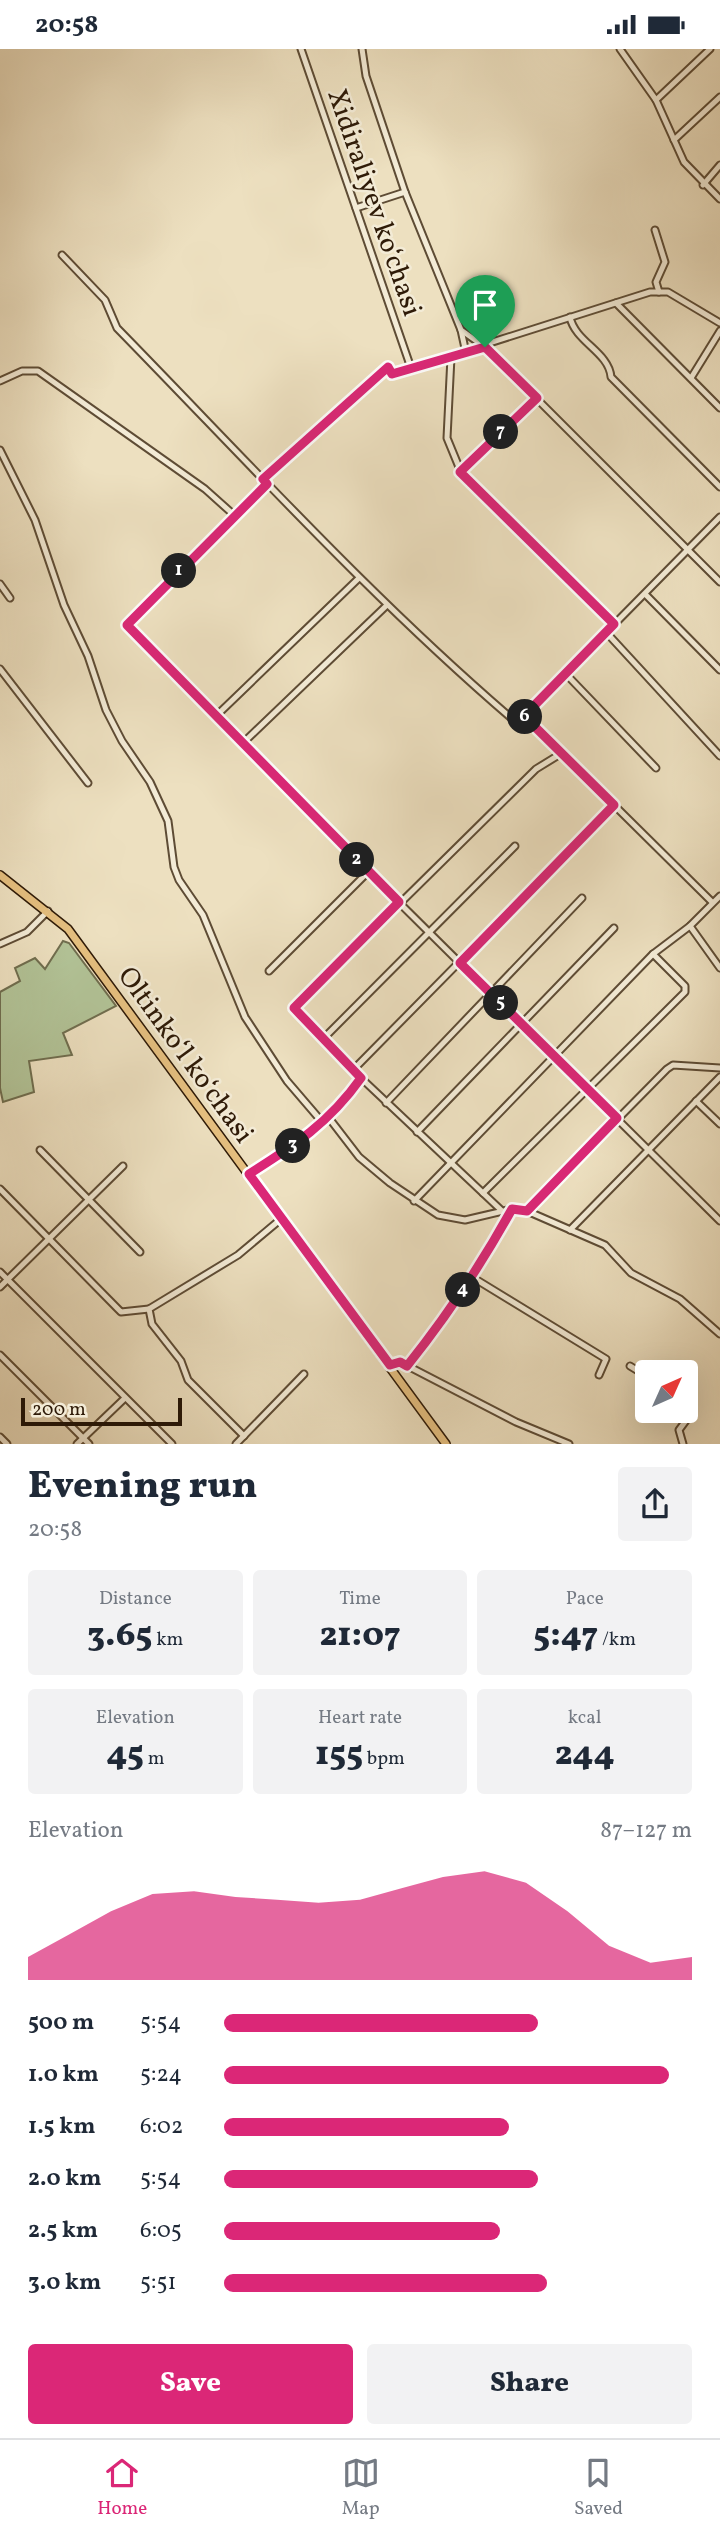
<!DOCTYPE html>
<html lang="en">
<head>
<meta charset="utf-8">
<style>
	body { margin:0; font-family:Vollkorn,serif; background:#f2f2f3; color:#1f2937; height:100vh; display:flex; flex-direction:column; font-size:26px; white-space:nowrap }
	* { box-sizing:border-box; margin:0 }
	p { font-size:23px; color:#747a83 }
	.icon { flex:none; width:38px; height:38px; fill:none; stroke:currentColor; stroke-width:2; stroke-linecap:round; stroke-linejoin:round }
	.map { position:relative; height:1395px; overflow:hidden }
	.side { display:flex; flex-direction:column; background:#fff; flex:1 }
	.side>* { flex:none }
	.needle { width:46px; rotate:45deg }
	.fabs { position:absolute; left:635px; top:1311px; display:grid; gap:14px }
	.fabs a { display:grid; place-items:center; width:63px; height:63px; border-radius:7px; background:#fff; box-shadow:0 7px 28px #0002; font-size:35px }
	.scale { position:absolute; left:21px; bottom:18px; width:161px; box-sizing:border-box; padding-left:7px; border:4px solid #2e1a07; border-top:0; font-size:19px; line-height:24px; white-space:nowrap; color:#2e1a07; -webkit-text-stroke:5px #f3ebd6; paint-order:stroke }
	.pin { position:absolute; display:grid; place-items:center; width:60px; height:60px; color:#fff; margin:-72px -30px; border-radius:50% 50% 50% 0; rotate:-45deg; box-shadow:0 0 7px #0007 }
	.pin .icon { rotate:45deg }
	.km { position:absolute; width:35px; height:35px; margin:-18px; border-radius:50%; background:#222; color:#fff; font-size:19px; line-height:35px; text-align:center }
	.round { display:grid; place-items:center; flex:none; width:74px; height:74px; border-radius:7px; background:#f2f2f3 }
	.overview { display:flex; align-items:center; justify-content:space-between; height:119px; padding:0 28px }
	h1 { font-size:38px; font-weight:800; line-height:52px }
	.metrics { display:grid; grid-template-columns:repeat(3,1fr); gap:10px; height:119px; padding:7px 28px }
	.metrics div { display:grid; align-content:center; border-radius:7px; background:#f2f2f3; text-align:center }
	.metrics b { font-size:35px; font-weight:800 }
	.metrics small { font-size:19px; font-weight:400 }
	.metrics p { font-size:19px }
	.chart { height:196px; padding:14px 28px }
	.chart p { display:flex; justify-content:space-between }
	.chart svg { width:100%; height:126px; margin-top:7px; fill:#db2777; opacity:.7 }
	.cta { display:flex; gap:14px; margin-top:auto; padding:14px 28px }
	.cta a { flex:1; height:80px; border-radius:7px; background:#db2777; color:#fff; font-size:28px; font-weight:800; line-height:80px; text-align:center }
	.cta a+a { background:#f2f2f3; color:#1f2937 }
	ul { padding:0 28px; list-style:none; font-size:23px }
	li { display:grid; grid-template-columns:112px 84px 1fr; align-items:center; height:52px }
	li i { height:18px; border-radius:9px; background:#db2777 }
	.status { display:flex; justify-content:space-between; align-items:center; height:49px; padding:0 35px; background:#fff; direction:ltr }
	.status svg { height:19px; fill:currentColor }
	.tab-bar { display:flex; justify-content:space-around; align-items:center; height:98px; border-top:2px solid #e0e1e3; background:#fff; font-size:19px; color:#747a83 }
	.tab-bar a { display:grid; justify-items:center; gap:4px }
	.tab-bar .current { color:#db2777 }
	.map>svg:first-child { display:block }
	.green { fill:#b2c397; stroke:#706e4f; stroke-width:2 }
	.lines { fill:none; stroke-linecap:round; stroke-linejoin:round }
	.minor-casing { stroke:#5e4c35; stroke-width:9 }
	.major-casing { stroke:#2e1a07; stroke-width:10 }
	.minor { stroke:#f3ebd6; stroke-width:5 }
	.major { stroke:#e6c080; stroke-width:7 }
	.route-casing { stroke:#fff; stroke-width:14 }
	.route { stroke:#db2777; stroke-width:9 }
	.labels { text-anchor:middle; stroke-width:5; stroke-linejoin:round; paint-order:stroke }
	.street-label { font-size:28px; fill:#2e1a07; stroke:#f3ebd6 }
</style>
</head>
<body>
<div class="status"><b>20:58</b><svg viewBox="0 0 49 12"><path d="M0 12V9h3v3zM5 12V6h3v6zM10 12V3h3v9zM15 12V0h3v12zM26 1h20v11H26zM47 4h2v5h-2z"/></svg></div>
<div class="map">
<svg width="720" height="1395" viewBox="0 0 720 1395">
	<rect width="100%" height="100%" fill="#ede0c0"/>
	<filter id="stains"><feTurbulence type="fractalNoise" baseFrequency=".00286" numOctaves="4"/><feColorMatrix values="0 0 0 0 .2 0 0 0 0 .09 0 0 0 0 .02 0 0 0 .5 -.17"/></filter>
	<radialGradient id="worn" r=".72"><stop offset=".6" stop-color="#630" stop-opacity="0"/><stop offset="1" stop-color="#630" stop-opacity=".3"/></radialGradient>
	<polygon class="green" points="63,892 69,894 116,957 63,984 72,1006 29,1012 34,1043 3,1053 0,1039 0,943 20,932 15,919 35,909 45,920"/>
	<g class="lines">
		<defs>
			<g id="minor">
				<polyline points="301,0 411,319"/>
				<polyline points="362,0 366,27 405,143 461,281 485,298 720,533"/>
				<polyline points="620,0 656,51 684,113 720,150"/>
				<polyline points="656,51 710,0"/>
				<polyline points="674,91 720,48"/>
				<polyline points="703,136 720,116"/>
				<polyline points="356,159 405,143"/>
				<polyline points="655,181 665,213 656,233 659,243"/>
				<path d="M62,206L105,251L117,279C248,413 374,552 517,674L720,468"/>
				<polyline points="616,254 720,359"/>
				<path d="M570,268C575,293 609,303 611,328L720,438"/>
				<polyline points="461,281 466,304"/>
				<polyline points="451,308 447,389 461,423 614,575"/>
				<polyline points="691,329 720,282"/>
				<polyline points="0,332 22,322 38,322 205,440 234,466"/>
				<polyline points="0,401 35,471 64,556 88,607 106,661 122,692 150,733 168,772 174,818 179,831 203,866 245,968 287,1032 323,1074"/>
				<polyline points="461,423 537,349"/>
				<polyline points="263,430 388,318 392,325 650,243 668,243 720,274"/>
				<polyline points="267,435 127,576 338,793 720,1172"/>
				<polyline points="0,535 10,549"/>
				<polyline points="646,546 720,621"/>
				<polyline points="605,582 720,707"/>
				<polyline points="0,620 88,734"/>
				<polyline points="564,623 656,719"/>
				<polyline points="524,667 712,853"/>
				<polyline points="215,668 358,530"/>
				<polyline points="242,695 386,557"/>
				<polyline points="690,877 720,919"/>
				<polyline points="0,895 27,883 48,862"/>
				<polyline points="269,922 369,822"/>
				<polyline points="324,989 515,797"/>
				<polyline points="354,1020 614,756"/>
				<polyline points="696,1052 720,1075"/>
				<polyline points="386,1054 582,849"/>
				<polyline points="329,1069 359,1108 390,1134 438,1166 465,1171 512,1160 527,1162 605,1196 631,1224 680,1250 720,1285"/>
				<polyline points="417,1083 614,879"/>
				<polyline points="40,1101 140,1203"/>
				<path d="M249,1125C294,1097 330,1073 361,1029"/>
				<polyline points="0,1140 118,1260 121,1263 149,1260"/>
				<polyline points="483,1144 685,943 685,937 653,905"/>
				<polyline points="414,1152 653,905 690,877 720,847"/>
				<polyline points="501,1161 361,1029 294,959 536,720 562,704"/>
				<polyline points="527,1162 667,1020 673,1016 720,1019"/>
				<polyline points="570,1181 720,1028"/>
				<polyline points="0,1223 172,1395"/>
				<polyline points="472,1228 606,1310 599,1326"/>
				<polyline points="0,1238 123,1117"/>
				<polyline points="0,1306 89,1395"/>
				<polyline points="390,1316 400,1313 516,1373 569,1395"/>
				<polyline points="407,1317 482,1214 512,1160"/>
				<polyline points="630,1317 648,1328"/>
				<polyline points="244,1387 188,1331 181,1312 152,1275 149,1260 238,1206 281,1170"/>
				<polyline points="0,1388 7,1395"/>
				<polyline points="77,1395 125,1349"/>
				<polyline points="236,1395 304,1325"/>
				<polyline points="683,1395 679,1381 693,1362 686,1354"/>
			</g>
			<polyline id="major" points="0,826 68,880 446,1395"/>
		</defs>
		<use href="#minor" class="minor-casing"/>
		<use href="#major" class="major-casing"/>
		<use href="#minor" class="minor"/>
		<use href="#major" class="major"/>
	</g>
	<g class="lines">
		<defs>
			<path id="route" d="M485,298L537,349L460,423L614,575L524,667L614,756L460,914L617,1069L527,1162L512,1160C481,1216 447,1267 407,1317L400,1313L390,1316L249,1125C295,1096 329,1074 361,1029L294,959L399,853L127,576L267,435L263,430L388,318L392,325Z"/>
		</defs>
		<use href="#route" class="route-casing"/>
		<use href="#route" class="route"/>
	</g>
	<g class="labels">
		<g class="street-label">
			<text transform="translate(376 153) rotate(71)" y="10">Xidiraliyev koʻchasi</text>
			<text transform="translate(187 1005) rotate(54)" y="10">Oltinkoʻl koʻchasi</text>
		</g>
	</g>
	<rect width="100%" height="100%" filter="url(#stains)"/>
	<rect width="100%" height="100%" fill="url(#worn)"/>
</svg>
<div class="fabs">
<a><svg class="needle" viewBox="-14 -14 28 28"><path d="M0-13l5 13h-10z" fill="#e53935"/><path d="M0 13l5-13h-10z" fill="#747a83"/></svg></a>
</div>
<div class="scale">200 m</div>
<div class="pin" style="left:485px;top:298px;background:#1e9e55"><svg class="icon" aria-label="arrive" viewBox="0 0 24 24"><path d="M6 21V4h12l-3 4 3 4H6"/></svg></div>
<b class="km" style="left:179px;top:522px">1</b>
<b class="km" style="left:357px;top:811px">2</b>
<b class="km" style="left:293px;top:1097px">3</b>
<b class="km" style="left:463px;top:1241px">4</b>
<b class="km" style="left:501px;top:954px">5</b>
<b class="km" style="left:525px;top:668px">6</b>
<b class="km" style="left:501px;top:383px">7</b>
</div>
<section class="side">
<div class="overview"><div><h1>Evening run</h1><p>20:58</p></div><a class="round"><svg class="icon" aria-label="share" viewBox="0 0 24 24"><path d="M12 15V3M7 8l5-5 5 5M5 13v7h14v-7"/></svg></a></div>
<div class="metrics">
<div><p>Distance</p><b>3.65<small> km</small></b></div>
<div><p>Time</p><b>21:07</b></div>
<div><p>Pace</p><b>5:47<small> /km</small></b></div>
</div>
<div class="metrics">
<div><p>Elevation</p><b>45<small> m</small></b></div>
<div><p>Heart rate</p><b>155<small> bpm</small></b></div>
<div><p>kcal</p><b>244</b></div>
</div>
<div class="chart"><p><span>Elevation</span>87–127 m</p>
<svg viewBox="0 0 160 44" preserveAspectRatio="none"><path d="M0 44V36L10 28L20 20L30 14L40 13L50 15L60 16L70 17L80 16L90 12L100 8L110 6L120 10L130 20L140 32L150 38L160 36V44z"/></svg>
</div>
<ul>
<li><b>500 m</b>5:54<i style="width:67%"></i></li>
<li><b>1.0 km</b>5:24<i style="width:95%"></i></li>
<li><b>1.5 km</b>6:02<i style="width:61%"></i></li>
<li><b>2.0 km</b>5:54<i style="width:67%"></i></li>
<li><b>2.5 km</b>6:05<i style="width:59%"></i></li>
<li><b>3.0 km</b>5:51<i style="width:69%"></i></li>
</ul>
<div class="cta"><a>Save</a><a>Share</a></div>
</section>
<nav class="tab-bar">
<a class="current"><svg class="icon" aria-label="home" viewBox="0 0 24 24"><path d="M3 11l9-7 9 7M6 9v11h12V9"/></svg>Home</a>
<a><svg class="icon" aria-label="map" viewBox="0 0 24 24"><path d="M3 6l6-2 6 2 6-2v14l-6 2-6-2-6 2zM9 4v14M15 6v14"/></svg>Map</a>
<a><svg class="icon" aria-label="saved" viewBox="0 0 24 24"><path d="M7 4h10v16l-5-4-5 4z"/></svg>Saved</a>
</nav>
</body>
</html>
